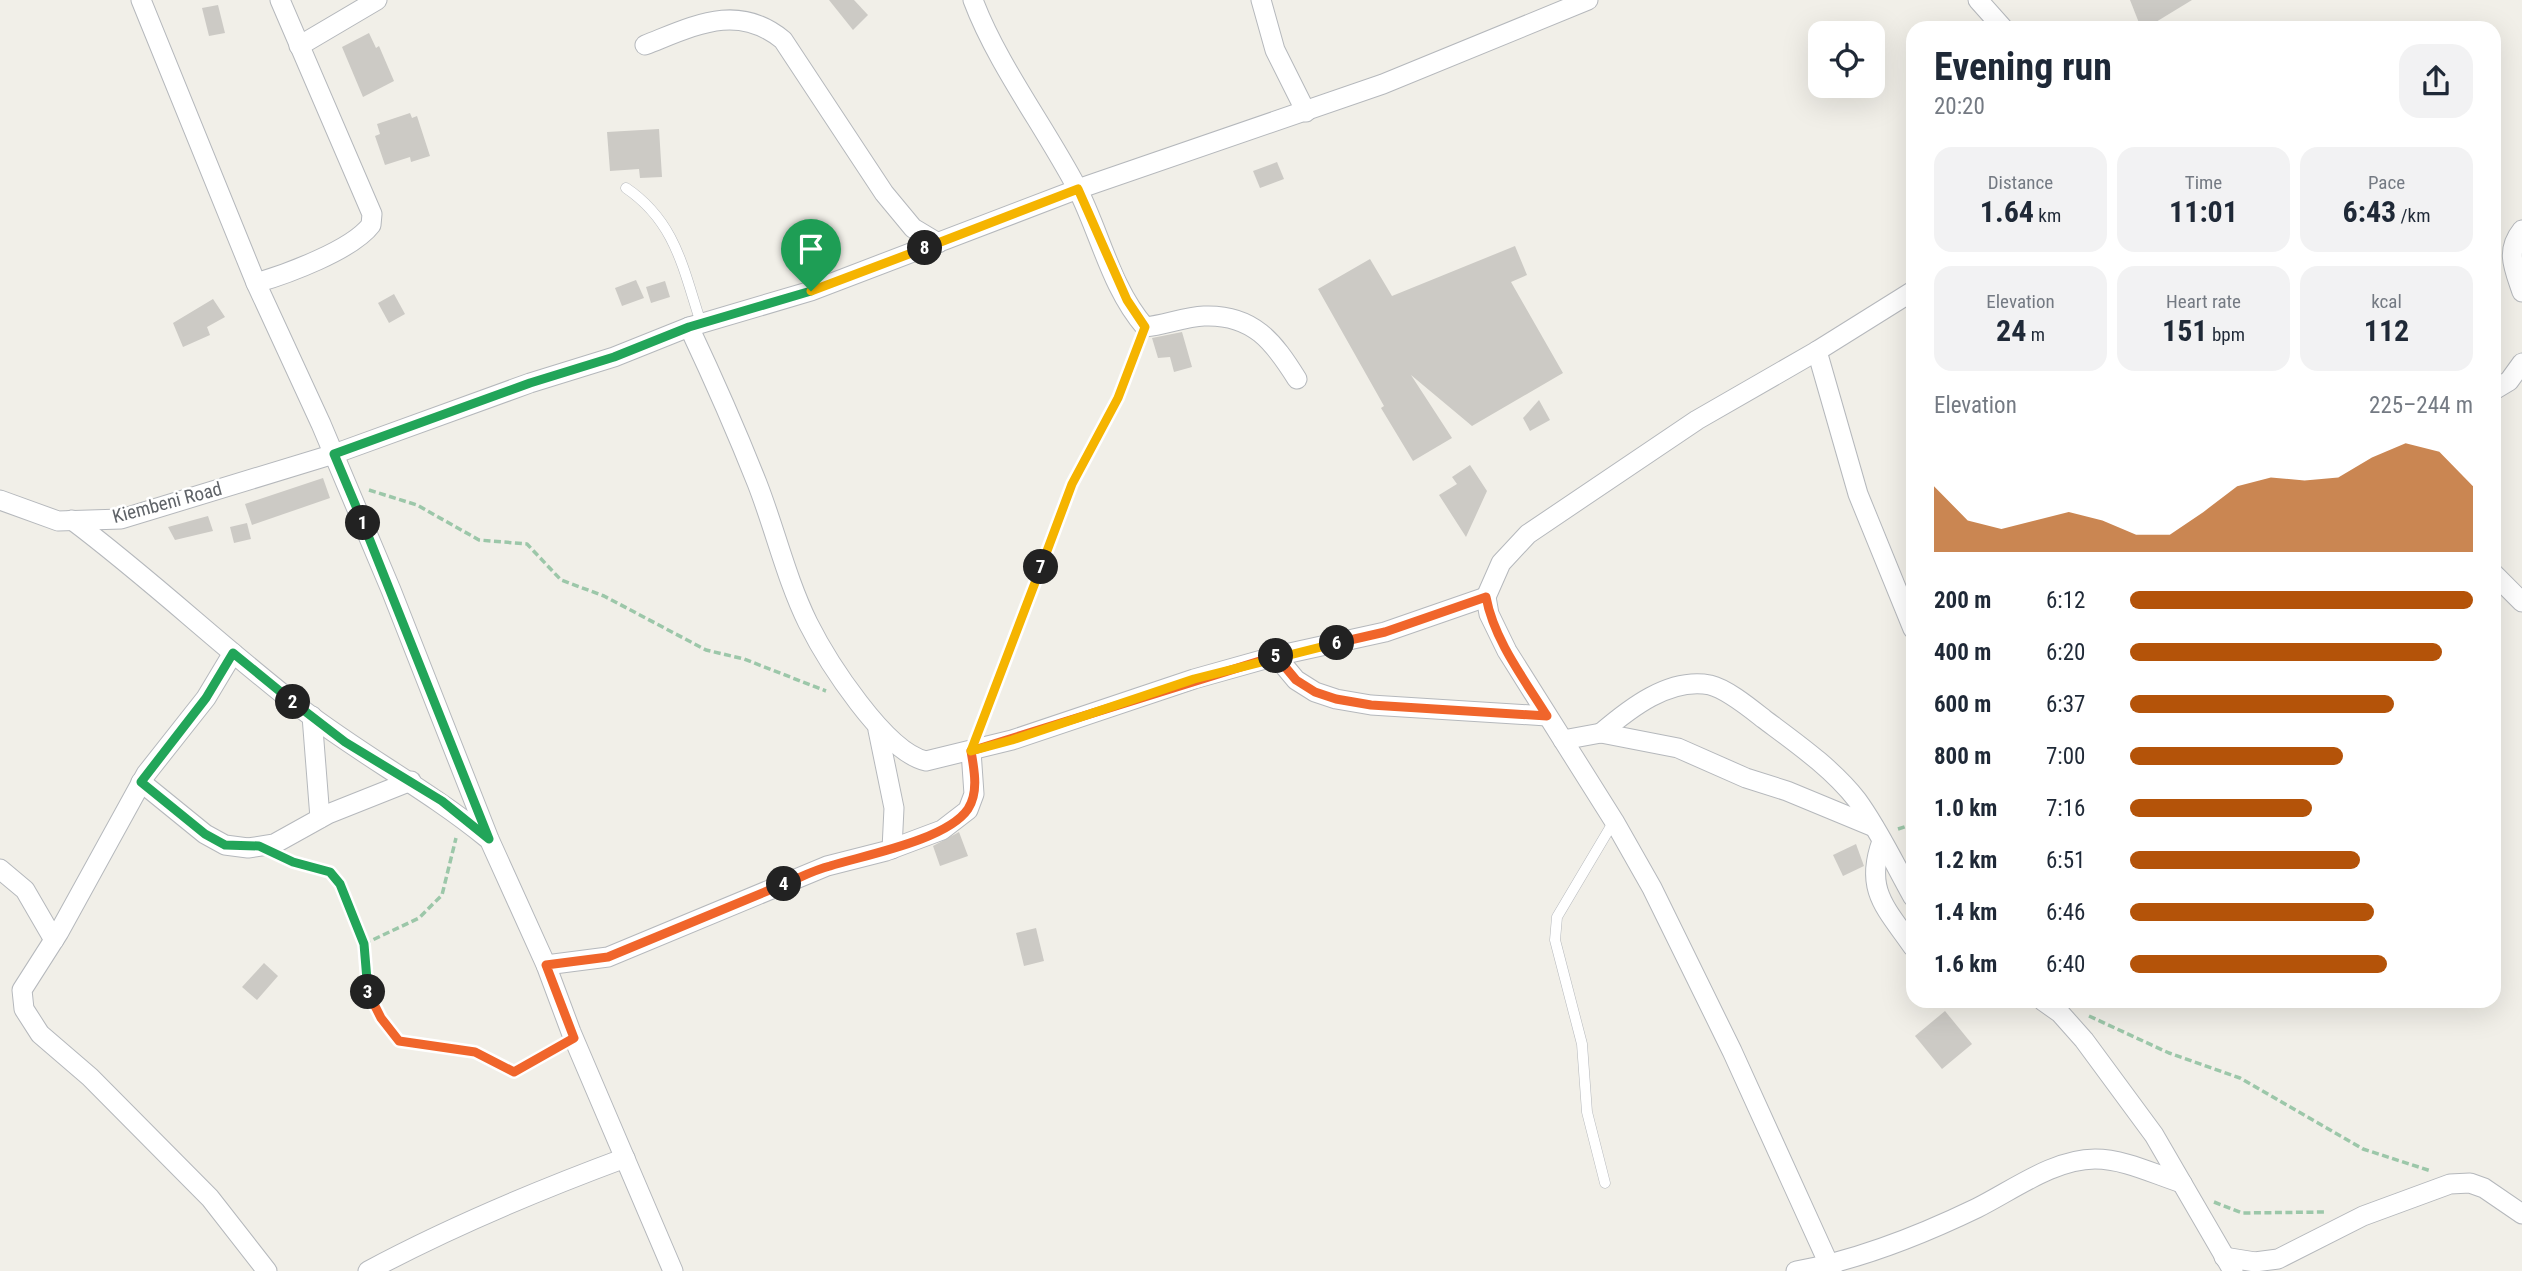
<!DOCTYPE html>
<html lang="en">
<head>
<meta charset="utf-8">
<style>
	body { margin:0; font-family:"Roboto Condensed",sans-serif; background:#f2f2f3; color:#1f2937; height:100vh; display:flex; flex-direction:column; font-size:26px; white-space:nowrap }
	* { box-sizing:border-box; margin:0 }
	p { font-size:23px; color:#747a83 }
	.icon { flex:none; width:38px; height:38px; fill:none; stroke:currentColor; stroke-width:2; stroke-linecap:round; stroke-linejoin:round }
	.map { position:relative; flex:1; overflow:hidden }
	.drawer { position:absolute; left:1906px; top:21px; width:595px; height:987px; display:flex; flex-direction:column; background:#fff; border-radius:21px; box-shadow:0 7px 28px #0002 }
	.drawer>* { flex:none }
	.buttons { position:absolute; left:1808px; top:21px; display:grid; gap:14px }
	.buttons a { display:grid; place-items:center; width:77px; height:77px; border-radius:14px; background:#fff; box-shadow:0 7px 28px #0002; font-size:35px }
	.pin { position:absolute; display:grid; place-items:center; width:60px; height:60px; color:#fff; margin:-72px -30px; border-radius:50% 50% 50% 0; rotate:-45deg; box-shadow:0 0 7px #0007 }
	.pin .icon { rotate:45deg }
	.km { position:absolute; width:35px; height:35px; margin:-18px; border-radius:50%; background:#222; color:#fff; font-size:19px; line-height:35px; text-align:center }
	.round { display:grid; place-items:center; flex:none; width:74px; height:74px; border-radius:21px; background:#f2f2f3 }
	.head { display:flex; align-items:center; justify-content:space-between; height:119px; padding:0 28px }
	h1 { font-size:38px; font-weight:700; line-height:52px }
	.figures { display:grid; grid-template-columns:repeat(3,1fr); gap:10px; height:119px; padding:7px 28px }
	.figures div { display:grid; align-content:center; border-radius:18px; background:#f2f2f3; text-align:center }
	.figures b { font-size:30px; font-weight:700 }
	.figures small { font-size:19px; font-weight:400 }
	.figures p { font-size:19px }
	.chart { height:196px; padding:14px 28px }
	.chart p { display:flex; justify-content:space-between }
	.chart svg { width:100%; height:126px; margin-top:7px; fill:#b45309; opacity:.7 }
	ul { padding:0 28px; list-style:none; font-size:23px }
	li { display:grid; grid-template-columns:112px 84px 1fr; align-items:center; height:52px }
	li i { height:18px; border-radius:9px; background:#b45309 }
	.map>svg:first-child { display:block }
	.building { fill:#cccac5 }
	.lines { fill:none; stroke-linecap:round; stroke-linejoin:round }
	.lane-casing { stroke:#b5b8bc; stroke-width:11 }
	.street-casing { stroke:#b5b8bc; stroke-width:21 }
	.path { stroke:#9cc7a9; stroke-width:3.5; stroke-dasharray:7 3.5; stroke-linecap:butt }
	.lane { stroke:#fff; stroke-width:10 }
	.street { stroke:#fff; stroke-width:19 }
	.split-1-casing { stroke:#fff; stroke-width:14 }
	.split-2-casing { stroke:#fff; stroke-width:14 }
	.split-3-casing { stroke:#fff; stroke-width:14 }
	.split-4-casing { stroke:#fff; stroke-width:14 }
	.split-5-casing { stroke:#fff; stroke-width:14 }
	.split-6-casing { stroke:#fff; stroke-width:14 }
	.split-7-casing { stroke:#fff; stroke-width:14 }
	.split-8-casing { stroke:#fff; stroke-width:14 }
	.split-9-casing { stroke:#fff; stroke-width:14 }
	.split-1 { stroke:#22a559; stroke-width:9 }
	.split-2 { stroke:#22a559; stroke-width:9 }
	.split-3 { stroke:#22a559; stroke-width:9 }
	.split-4 { stroke:#f0652b; stroke-width:9 }
	.split-5 { stroke:#f0652b; stroke-width:9 }
	.split-6 { stroke:#f0652b; stroke-width:9 }
	.split-7 { stroke:#f5b400; stroke-width:9 }
	.split-8 { stroke:#f5b400; stroke-width:9 }
	.split-9 { stroke:#f5b400; stroke-width:9 }
	.labels { text-anchor:middle; stroke-width:5; stroke-linejoin:round; paint-order:stroke }
	.street-label { font-size:19px; fill:#5f6368; stroke:#fff }
</style>
</head>
<body>
<div class="map">
<svg width="2522" height="1271" viewBox="0 0 2522 1271">
	<rect width="100%" height="100%" fill="#f1efe8"/>
	<g class="building">
		<polygon points="829,0 854,0 868,15 853,30"/>
		<polygon points="2130,0 2192,0 2146,28 2141,28"/>
		<polygon points="218,5 225,33 209,36 202,8"/>
		<polygon points="369,33 376,48 379,46 394,81 363,97 342,47"/>
		<polygon points="410,113 412,118 417,116 430,156 411,162 410,157 385,165 375,136 380,134 377,124"/>
		<polygon points="659,129 662,177 640,178 639,169 610,171 607,132"/>
		<polygon points="1277,162 1284,179 1260,188 1253,171"/>
		<polygon points="1515,246 1527,275 1511,282 1563,373 1472,426 1411,375 1452,438 1413,461 1381,408 1384,406 1318,289 1370,259 1392,296"/>
		<polygon points="636,280 644,298 622,306 615,288"/>
		<polygon points="665,281 670,297 651,303 646,287"/>
		<polygon points="394,294 405,314 389,323 378,303"/>
		<polygon points="213,299 225,317 207,327 210,335 183,347 173,323"/>
		<polygon points="1182,332 1192,367 1174,372 1170,357 1158,358 1152,338"/>
		<polygon points="1539,400 1550,420 1530,431 1523,418"/>
		<polygon points="1470,465 1487,491 1466,537 1439,495 1457,484 1452,477"/>
		<polygon points="323,478 330,498 252,525 245,504"/>
		<polygon points="208,516 213,531 175,540 168,527"/>
		<polygon points="247,523 251,539 234,543 230,527"/>
		<polygon points="959,832 968,856 940,866 933,846"/>
		<polygon points="1856,844 1864,866 1843,876 1833,855"/>
		<polygon points="1036,928 1044,961 1024,966 1016,933"/>
		<polygon points="264,963 278,976 257,1000 242,987"/>
		<polygon points="1945,1011 1972,1044 1942,1069 1915,1036"/>
	</g>
	<g class="lines">
		<defs>
			<g id="lane">
				<path d="M626,188C676,222 683,269 701,323"/>
				<polyline points="1605,1183 1587,1112 1582,1044 1555,940 1557,917 1614,821"/>
			</g>
			<g id="street">
				<polyline points="141,0 256,283 321,424 391,590 489,839 546,965 571,1032 673,1271"/>
				<path d="M973,0C997,64 1045,127 1077,188C1100,233 1111,288 1145,327C1164,325 1185,317 1204,316C1253,314 1274,342 1297,379"/>
				<polyline points="1261,0 1275,50 1306,112"/>
				<polyline points="1978,0 2003,28"/>
				<path d="M645,45C694,26 737,2 783,40L884,193L913,228L938,243"/>
				<polyline points="299,46 377,0"/>
				<path d="M2522,230C2505,251 2514,268 2522,292"/>
				<path d="M256,283C287,274 352,250 371,225L372,214L280,0"/>
				<path d="M689,327C713,378 736,430 757,483C775,529 786,578 808,623C827,661 885,752 926,761L1012,740L1194,679L1276,656L1385,632L1486,597"/>
				<polyline points="1817,351 1858,494 1913,629"/>
				<polyline points="2494,390 2509,381 2522,363"/>
				<polyline points="0,500 58,521 121,519 334,454 530,383 614,357 689,327 811,291 1078,189 1383,84 1588,0"/>
				<path d="M72,520C152,580 224,649 303,710C363,756 428,790 487,838"/>
				<polyline points="2494,574 2522,602"/>
				<polyline points="233,653 206,698 146,774 59,932 22,990 24,1009 40,1034 90,1077 210,1198 267,1271"/>
				<polyline points="1276,656 1296,680 1315,692 1336,699 1371,705 1547,716"/>
				<polyline points="312,716 320,818"/>
				<polyline points="878,730 894,808 892,849"/>
				<path d="M1601,733C1629,709 1669,677 1710,685C1727,689 1750,708 1764,719C1796,743 1832,768 1857,800C1879,830 1895,865 1913,897"/>
				<polyline points="1563,740 1601,733 1678,748 1746,778 1787,791 1874,827"/>
				<polyline points="141,782 205,834 225,845 248,848 274,844 328,814 411,781"/>
				<path d="M1882,841C1864,890 1886,908 1913,947"/>
				<polyline points="0,869 25,890 54,940"/>
				<polyline points="546,965 608,957 827,866 886,851 942,830 968,810 974,794 971,751"/>
				<polyline points="2043,1001 2060,1013 2084,1040 2154,1135 2233,1271"/>
				<polyline points="2224,1257 2255,1262 2278,1259 2363,1216 2450,1184 2470,1183 2484,1188 2522,1214"/>
				<path d="M368,1271C452,1226 536,1191 625,1158"/>
				<path d="M1796,1271C1859,1260 1919,1236 1977,1208C2013,1190 2054,1159 2095,1159C2124,1159 2154,1174 2182,1183"/>
				<polyline points="1832,1271 1732,1051 1652,888 1614,821 1507,651 1489,614 1486,597 1501,563 1528,534 1697,420 1817,351 1913,291"/>
			</g>
		</defs>
		<use href="#lane" class="lane-casing"/>
		<use href="#street" class="street-casing"/>
		<g class="path">
			<polyline points="369,490 417,505 479,540 527,544 561,580 604,596 706,650 744,659 826,691"/>
			<polyline points="979,729 1072,484 1118,398 1139,342"/>
			<polyline points="1898,829 1913,824"/>
			<polyline points="287,859 330,872 340,884 364,944 367,989 381,1018 399,1041 475,1052 514,1071 557,1047"/>
			<polyline points="364,944 419,918 442,895 456,838"/>
			<polyline points="2089,1016 2169,1053 2240,1078 2363,1149 2431,1171"/>
			<polyline points="2214,1202 2242,1213 2326,1212"/>
		</g>
		<use href="#lane" class="lane"/>
		<use href="#street" class="street"/>
	</g>
	<g class="lines">
		<defs>
			<polyline id="split-1" points="363,523 334,454 530,383 614,357 689,327 811,291"/>
			<polyline id="split-2" points="293,702 345,742 442,801 489,839 363,523"/>
			<polyline id="split-3" points="293,702 233,653 206,698 141,782 205,834 225,845 259,846 293,862 330,872 340,884 364,944 368,992"/>
			<polyline id="split-4" points="368,992 381,1018 399,1041 475,1052 514,1072 574,1038 546,965 608,957 784,884"/>
			<path id="split-5" d="M784,884C799,878 814,870 830,866C865,855 947,840 968,809C979,792 974,769 971,751L1276,656"/>
			<path id="split-6" d="M1276,656L1296,680L1315,692L1336,699L1371,705L1547,716C1524,679 1494,640 1486,597L1385,632L1337,643"/>
			<polyline id="split-7" points="1041,567 971,751 1012,740 1194,679 1337,643"/>
			<polyline id="split-8" points="925,248 1078,189 1127,300 1145,327 1118,398 1072,484 1041,567"/>
			<polyline id="split-9" points="811,291 925,248"/>
		</defs>
		<use href="#split-1" class="split-1-casing"/>
		<use href="#split-2" class="split-2-casing"/>
		<use href="#split-3" class="split-3-casing"/>
		<use href="#split-4" class="split-4-casing"/>
		<use href="#split-5" class="split-5-casing"/>
		<use href="#split-6" class="split-6-casing"/>
		<use href="#split-7" class="split-7-casing"/>
		<use href="#split-8" class="split-8-casing"/>
		<use href="#split-9" class="split-9-casing"/>
		<use href="#split-1" class="split-1"/>
		<use href="#split-2" class="split-2"/>
		<use href="#split-3" class="split-3"/>
		<use href="#split-4" class="split-4"/>
		<use href="#split-5" class="split-5"/>
		<use href="#split-6" class="split-6"/>
		<use href="#split-7" class="split-7"/>
		<use href="#split-8" class="split-8"/>
		<use href="#split-9" class="split-9"/>
	</g>
	<g class="labels">
		<g class="street-label">
			<text transform="translate(167 502) rotate(-15)" y="7">Kiembeni Road</text>
		</g>
	</g>
</svg>
<div class="buttons">
<a><svg class="icon" aria-label="locate" viewBox="0 0 24 24"><circle cx="12" cy="12" r="6"/><path d="M12 2v4M12 18v4M2 12h4M18 12h4"/></svg></a>
</div>
<div class="pin" style="left:811px;top:291px;background:#1e9e55"><svg class="icon" aria-label="arrive" viewBox="0 0 24 24"><path d="M6 21V4h12l-3 4 3 4H6"/></svg></div>
<b class="km" style="left:363px;top:523px">1</b>
<b class="km" style="left:293px;top:702px">2</b>
<b class="km" style="left:368px;top:992px">3</b>
<b class="km" style="left:784px;top:884px">4</b>
<b class="km" style="left:1276px;top:656px">5</b>
<b class="km" style="left:1337px;top:643px">6</b>
<b class="km" style="left:1041px;top:567px">7</b>
<b class="km" style="left:925px;top:248px">8</b>
<section class="drawer">
<div class="head"><div><h1>Evening run</h1><p>20:20</p></div><a class="round"><svg class="icon" aria-label="share" viewBox="0 0 24 24"><path d="M12 15V3M7 8l5-5 5 5M5 13v7h14v-7"/></svg></a></div>
<div class="figures">
<div><p>Distance</p><b>1.64<small> km</small></b></div>
<div><p>Time</p><b>11:01</b></div>
<div><p>Pace</p><b>6:43<small> /km</small></b></div>
</div>
<div class="figures">
<div><p>Elevation</p><b>24<small> m</small></b></div>
<div><p>Heart rate</p><b>151<small> bpm</small></b></div>
<div><p>kcal</p><b>112</b></div>
</div>
<div class="chart"><p><span>Elevation</span>225–244 m</p>
<svg viewBox="0 0 160 44" preserveAspectRatio="none"><path d="M0 44V21L10 33L20 36L30 33L40 30L50 33L60 38L70 38L80 30L90 21L100 18L110 19L120 18L130 11L140 6L150 9L160 21V44z"/></svg>
</div>
<ul>
<li><b>200 m</b>6:12<i style="width:100%"></i></li>
<li><b>400 m</b>6:20<i style="width:91%"></i></li>
<li><b>600 m</b>6:37<i style="width:77%"></i></li>
<li><b>800 m</b>7:00<i style="width:62%"></i></li>
<li><b>1.0 km</b>7:16<i style="width:53%"></i></li>
<li><b>1.2 km</b>6:51<i style="width:67%"></i></li>
<li><b>1.4 km</b>6:46<i style="width:71%"></i></li>
<li><b>1.6 km</b>6:40<i style="width:75%"></i></li>
</ul>
</section>
</div>
</body>
</html>
